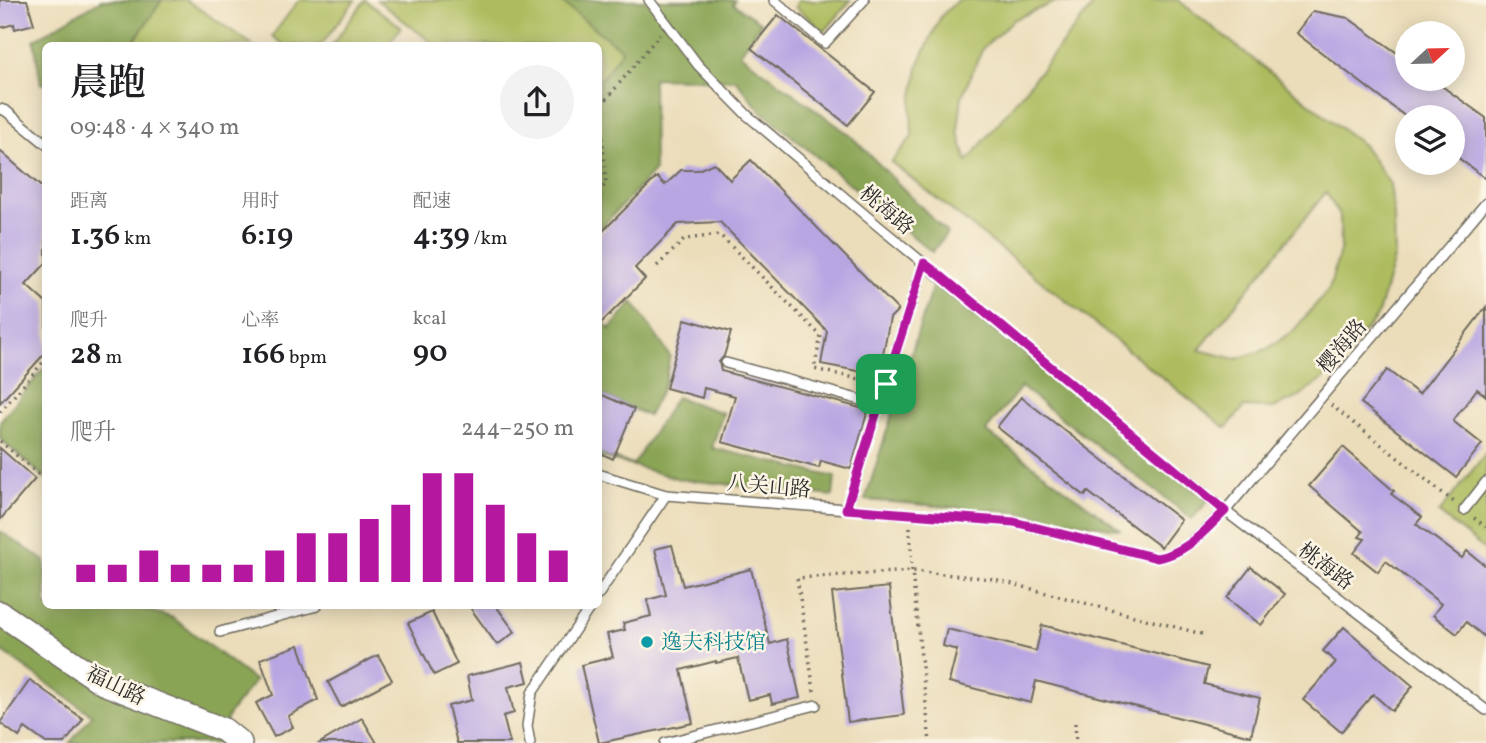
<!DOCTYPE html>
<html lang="zh">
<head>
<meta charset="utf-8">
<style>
	body { margin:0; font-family:Vollkorn,"Noto Serif SC",serif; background:#f2f2f2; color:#202124; height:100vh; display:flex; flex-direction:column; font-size:26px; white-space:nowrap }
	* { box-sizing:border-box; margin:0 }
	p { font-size:23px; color:#757577 }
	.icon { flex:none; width:38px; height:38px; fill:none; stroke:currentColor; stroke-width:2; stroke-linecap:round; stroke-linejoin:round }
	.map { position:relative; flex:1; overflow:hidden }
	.details { position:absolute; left:42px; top:42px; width:560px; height:567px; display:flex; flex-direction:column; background:#fff; border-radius:10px; box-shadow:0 4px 18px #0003 }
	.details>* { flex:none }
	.needle { width:46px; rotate:68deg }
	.controls { position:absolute; left:1395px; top:21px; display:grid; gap:14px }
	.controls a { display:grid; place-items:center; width:70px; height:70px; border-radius:50%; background:#fff; box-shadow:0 4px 18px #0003; font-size:35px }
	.pin { position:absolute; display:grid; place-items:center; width:60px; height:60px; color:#fff; margin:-30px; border-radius:14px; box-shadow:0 4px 10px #0006 }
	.round { display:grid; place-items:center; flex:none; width:74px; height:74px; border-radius:37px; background:#f2f2f2 }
	.summary { display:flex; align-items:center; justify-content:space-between; height:119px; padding:0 28px }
	h1 { font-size:38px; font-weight:600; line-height:52px }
	.metrics { display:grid; grid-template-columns:repeat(3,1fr); gap:10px; height:119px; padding:7px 28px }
	.metrics div { display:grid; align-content:center }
	.metrics b { font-size:30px; font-weight:600 }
	.metrics small { font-size:19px; font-weight:400 }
	.metrics p { font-size:19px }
	.chart { height:196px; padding:14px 28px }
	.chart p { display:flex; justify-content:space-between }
	.chart svg { width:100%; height:126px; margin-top:7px; stroke:#b5179e; stroke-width:6 }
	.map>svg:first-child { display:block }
	.green { fill:#aebc5e; stroke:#6c7444; stroke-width:2; fill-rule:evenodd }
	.forest { fill:#8aa455; stroke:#5a6840; stroke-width:2 }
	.building { fill:#b8a6e3 }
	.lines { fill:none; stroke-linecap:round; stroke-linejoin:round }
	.service-casing { stroke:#6e695d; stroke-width:12 }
	.tertiary-casing { stroke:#6e695d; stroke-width:26 }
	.path { stroke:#6e695d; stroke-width:3.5; stroke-dasharray:2 5; stroke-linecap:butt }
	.service { stroke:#fff; stroke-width:9 }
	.tertiary { stroke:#fff; stroke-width:23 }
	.route-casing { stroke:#fff; stroke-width:14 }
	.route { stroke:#b5179e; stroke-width:9 }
	.culture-dot { fill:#0f9aa8; stroke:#fcf5e5; stroke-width:2.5 }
	.labels { text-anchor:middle; stroke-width:5; stroke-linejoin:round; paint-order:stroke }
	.street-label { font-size:21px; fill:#2b2b2b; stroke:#fcf5e5 }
	.culture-label { font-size:21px; fill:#0d838f; stroke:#fcf5e5; text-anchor:start }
</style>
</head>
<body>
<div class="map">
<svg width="1486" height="743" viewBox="0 0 1486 743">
	<rect width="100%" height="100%" fill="#fcf5e5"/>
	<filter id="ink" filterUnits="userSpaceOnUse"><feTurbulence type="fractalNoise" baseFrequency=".0143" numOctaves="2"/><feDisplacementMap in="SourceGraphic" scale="14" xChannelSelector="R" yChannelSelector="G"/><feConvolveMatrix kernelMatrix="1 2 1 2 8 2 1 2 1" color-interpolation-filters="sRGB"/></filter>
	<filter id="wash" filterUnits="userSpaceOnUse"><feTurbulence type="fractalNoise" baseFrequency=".00686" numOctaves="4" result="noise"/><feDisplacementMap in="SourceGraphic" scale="28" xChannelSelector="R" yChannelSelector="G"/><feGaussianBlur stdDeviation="1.57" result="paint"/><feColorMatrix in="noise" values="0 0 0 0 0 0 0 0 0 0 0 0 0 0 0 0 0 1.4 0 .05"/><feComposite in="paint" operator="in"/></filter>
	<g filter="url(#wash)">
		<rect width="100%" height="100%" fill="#ebddba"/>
		<g class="green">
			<polygon points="162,0 186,0 253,45 131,46"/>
			<polygon points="299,0 355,0 321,45 284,45 272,36"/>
			<polygon points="365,0 401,27 388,45 332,45"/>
			<polygon points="377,0 559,0 623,50 599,82 598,46 435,45"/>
			<polygon points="798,0 851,0 825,31 795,7"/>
			<path d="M958,0H1178L1364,146L1390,184L1394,215L1395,255L1377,317L1326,377L1297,398L1273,408L1244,407L1226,428L891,162L912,137L911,107L919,63L941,16ZM1055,2L1094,4L967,162L958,131L962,96L983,48L1013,20ZM1326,192L1340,217L1341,247L1329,289L1294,330L1267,349L1236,359L1199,350Z"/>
			<polygon points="1486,453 1486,551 1439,513"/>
		</g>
		<g class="forest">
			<polygon points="101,0 162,0 131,45 46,46 45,84 41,84 34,40"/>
			<polygon points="559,0 735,0 733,4 761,23 740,54 850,135 947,233 932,252 759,109 736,80 653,78 654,171 599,230 599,82 622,50"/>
			<polygon points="934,281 1208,501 1192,519 1021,387 986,431 1121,530 1025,513 865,500"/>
			<polygon points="633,302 670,356 665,383 648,416 599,393 598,318 610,329"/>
			<polygon points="45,367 45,478 0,439 0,421"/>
			<polygon points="676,397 723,413 712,448 835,477 833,496 679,479 599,456 598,452 633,465"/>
			<polygon points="0,531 45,561 46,606 134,606 173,618 255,681 229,714 219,743 131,743 128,741 127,743 70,743 92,715 0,650"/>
		</g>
		<g id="blocks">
			<g class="building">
				<polygon points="0,0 27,0 34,24 15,29 14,24 0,28"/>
				<polygon points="1313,11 1348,18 1407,60 1407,79 1432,79 1486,118 1486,179 1452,153 1452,117 1406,117 1296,33"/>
				<polygon points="778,15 875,92 848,125 751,48"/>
				<polygon points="0,151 46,191 46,263 26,285 46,303 46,352 0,403"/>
				<polygon points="751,160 898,310 890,318 879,375 821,364 827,331 720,222 678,224 635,268 645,279 598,326 598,236 657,177 665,185 681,170 698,170 714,163 730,180"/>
				<polygon points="1486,307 1486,396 1477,389 1453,421 1482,444 1456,477 1361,403 1387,370 1419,394"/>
				<polygon points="685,319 731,332 724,356 719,362 721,371 868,410 851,469 821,461 819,468 722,442 735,396 704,388 702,398 666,388"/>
				<polygon points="598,393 634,409 613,459 598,452"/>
				<polygon points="1021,397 1181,520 1161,547 1088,492 1085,496 997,427"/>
				<polygon points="1343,447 1394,491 1391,494 1422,517 1416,524 1462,558 1467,551 1486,566 1486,638 1466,622 1457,634 1433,615 1441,604 1386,561 1378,572 1354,553 1365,539 1359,537 1363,532 1309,486"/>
				<polygon points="0,448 35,479 0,520"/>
				<polygon points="672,545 683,586 751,569 770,644 787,639 800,698 772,704 770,695 748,700 738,658 716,663 716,661 681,670 693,723 599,743 581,665 613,657 607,634 625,630 623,623 651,616 647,600 666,595 655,549"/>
				<polygon points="1251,567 1285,594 1261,625 1227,598"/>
				<polygon points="889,587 904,715 848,722 832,593"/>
				<polygon points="469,606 496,606 515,632 497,645"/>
				<polygon points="432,612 457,664 434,675 408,623"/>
				<polygon points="1042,625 1208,667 1204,684 1260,698 1251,736 1036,681 1031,703 949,682 957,650 943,646 947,629 1036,651"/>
				<polygon points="1344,627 1413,686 1392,711 1373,694 1341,732 1303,700 1336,662 1323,651"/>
				<polygon points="299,645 318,700 288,716 293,727 274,737 256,703 273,695 260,659"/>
				<polygon points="378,655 392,680 341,707 328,682"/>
				<polygon points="523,662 528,682 508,687 514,713 503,716 510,743 457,743 448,706 472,700 467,676"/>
				<polygon points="30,680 83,719 65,743 46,743 25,728 19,737 0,723"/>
				<polygon points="362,718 377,743 320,743"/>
			</g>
		</g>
	</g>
	<g filter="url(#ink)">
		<use href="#blocks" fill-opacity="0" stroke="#6e695d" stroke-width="2"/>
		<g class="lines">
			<defs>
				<g id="service">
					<polyline points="649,0 698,65 747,115 877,225 1225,511 1486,710"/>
					<polyline points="774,0 825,43 864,0"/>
					<polyline points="0,109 6,111 46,144"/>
					<polyline points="726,363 879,405"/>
					<path d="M598,474L666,495L1014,522L1157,558C1187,553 1203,531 1225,511L1486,203"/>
					<polyline points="846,509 924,263"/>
					<polyline points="1464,510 1486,482"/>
					<polyline points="598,595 666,495"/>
					<polyline points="220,632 317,606"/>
					<polyline points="530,743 527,726 532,693 591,606"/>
					<polyline points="665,743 816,705"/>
				</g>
				<polyline id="tertiary" points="0,613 103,683 224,730 240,743"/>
			</defs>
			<use href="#service" class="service-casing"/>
			<use href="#tertiary" class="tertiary-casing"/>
			<g class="path">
				<polyline points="598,192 606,184 600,107 660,34"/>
				<polyline points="657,266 685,239 720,235 821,336 814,369 873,382"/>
				<polyline points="45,276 46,276"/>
				<polyline points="1331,405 1454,502"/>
				<polyline points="0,412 46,359"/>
				<polyline points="0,441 46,481"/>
				<polyline points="1474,518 1486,527"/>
				<polyline points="910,527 912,571 930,743"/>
				<polyline points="814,691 797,578 912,571 994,579 1202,634"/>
				<polyline points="1075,723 1076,743"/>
			</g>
			<use href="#service" class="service"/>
			<use href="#tertiary" class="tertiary"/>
		</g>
	</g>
	<g class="lines" filter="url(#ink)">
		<defs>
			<path id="route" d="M924,263L936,272L1225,511C1204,531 1187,553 1157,558L1014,522L846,509Z"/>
		</defs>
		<use href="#route" class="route-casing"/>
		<use href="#route" class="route"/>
	</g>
	<circle class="culture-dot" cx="647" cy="642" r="7"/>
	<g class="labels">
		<g class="street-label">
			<text transform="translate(887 210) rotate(40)" y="7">桃海路</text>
			<text transform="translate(1342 346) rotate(-50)" y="7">樱海路</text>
			<text transform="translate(769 486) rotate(5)" y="7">八关山路</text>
			<text transform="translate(1326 566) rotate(37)" y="7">桃海路</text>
			<text transform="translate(116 685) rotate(26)" y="7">福山路</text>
		</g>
		<g class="culture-label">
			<text x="661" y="649">逸夫科技馆</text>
		</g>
	</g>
</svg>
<div class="controls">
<a><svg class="needle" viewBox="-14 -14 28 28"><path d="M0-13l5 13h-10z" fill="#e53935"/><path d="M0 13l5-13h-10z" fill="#757577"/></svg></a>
<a><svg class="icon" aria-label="layers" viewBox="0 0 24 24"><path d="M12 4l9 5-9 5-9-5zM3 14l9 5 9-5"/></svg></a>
</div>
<div class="pin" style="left:886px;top:384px;background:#1e9e55"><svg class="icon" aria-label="arrive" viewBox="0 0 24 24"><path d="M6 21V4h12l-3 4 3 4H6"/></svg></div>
<section class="details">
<div class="summary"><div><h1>晨跑</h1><p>09:48 · 4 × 340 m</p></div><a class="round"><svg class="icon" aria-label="share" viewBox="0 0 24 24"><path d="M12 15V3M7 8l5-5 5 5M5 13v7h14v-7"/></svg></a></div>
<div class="metrics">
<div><p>距离</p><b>1.36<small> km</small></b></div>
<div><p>用时</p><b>6:19</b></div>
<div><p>配速</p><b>4:39<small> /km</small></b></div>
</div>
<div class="metrics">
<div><p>爬升</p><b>28<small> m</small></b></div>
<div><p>心率</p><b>166<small> bpm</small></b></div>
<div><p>kcal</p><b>90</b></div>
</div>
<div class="chart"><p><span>爬升</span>244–250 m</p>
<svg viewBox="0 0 160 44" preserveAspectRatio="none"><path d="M5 44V38M15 44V38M25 44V33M35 44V38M45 44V38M55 44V38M65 44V33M75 44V27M85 44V27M95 44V22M105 44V17M115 44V6M125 44V6M135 44V17M145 44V27M155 44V33"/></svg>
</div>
</section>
</div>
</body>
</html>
